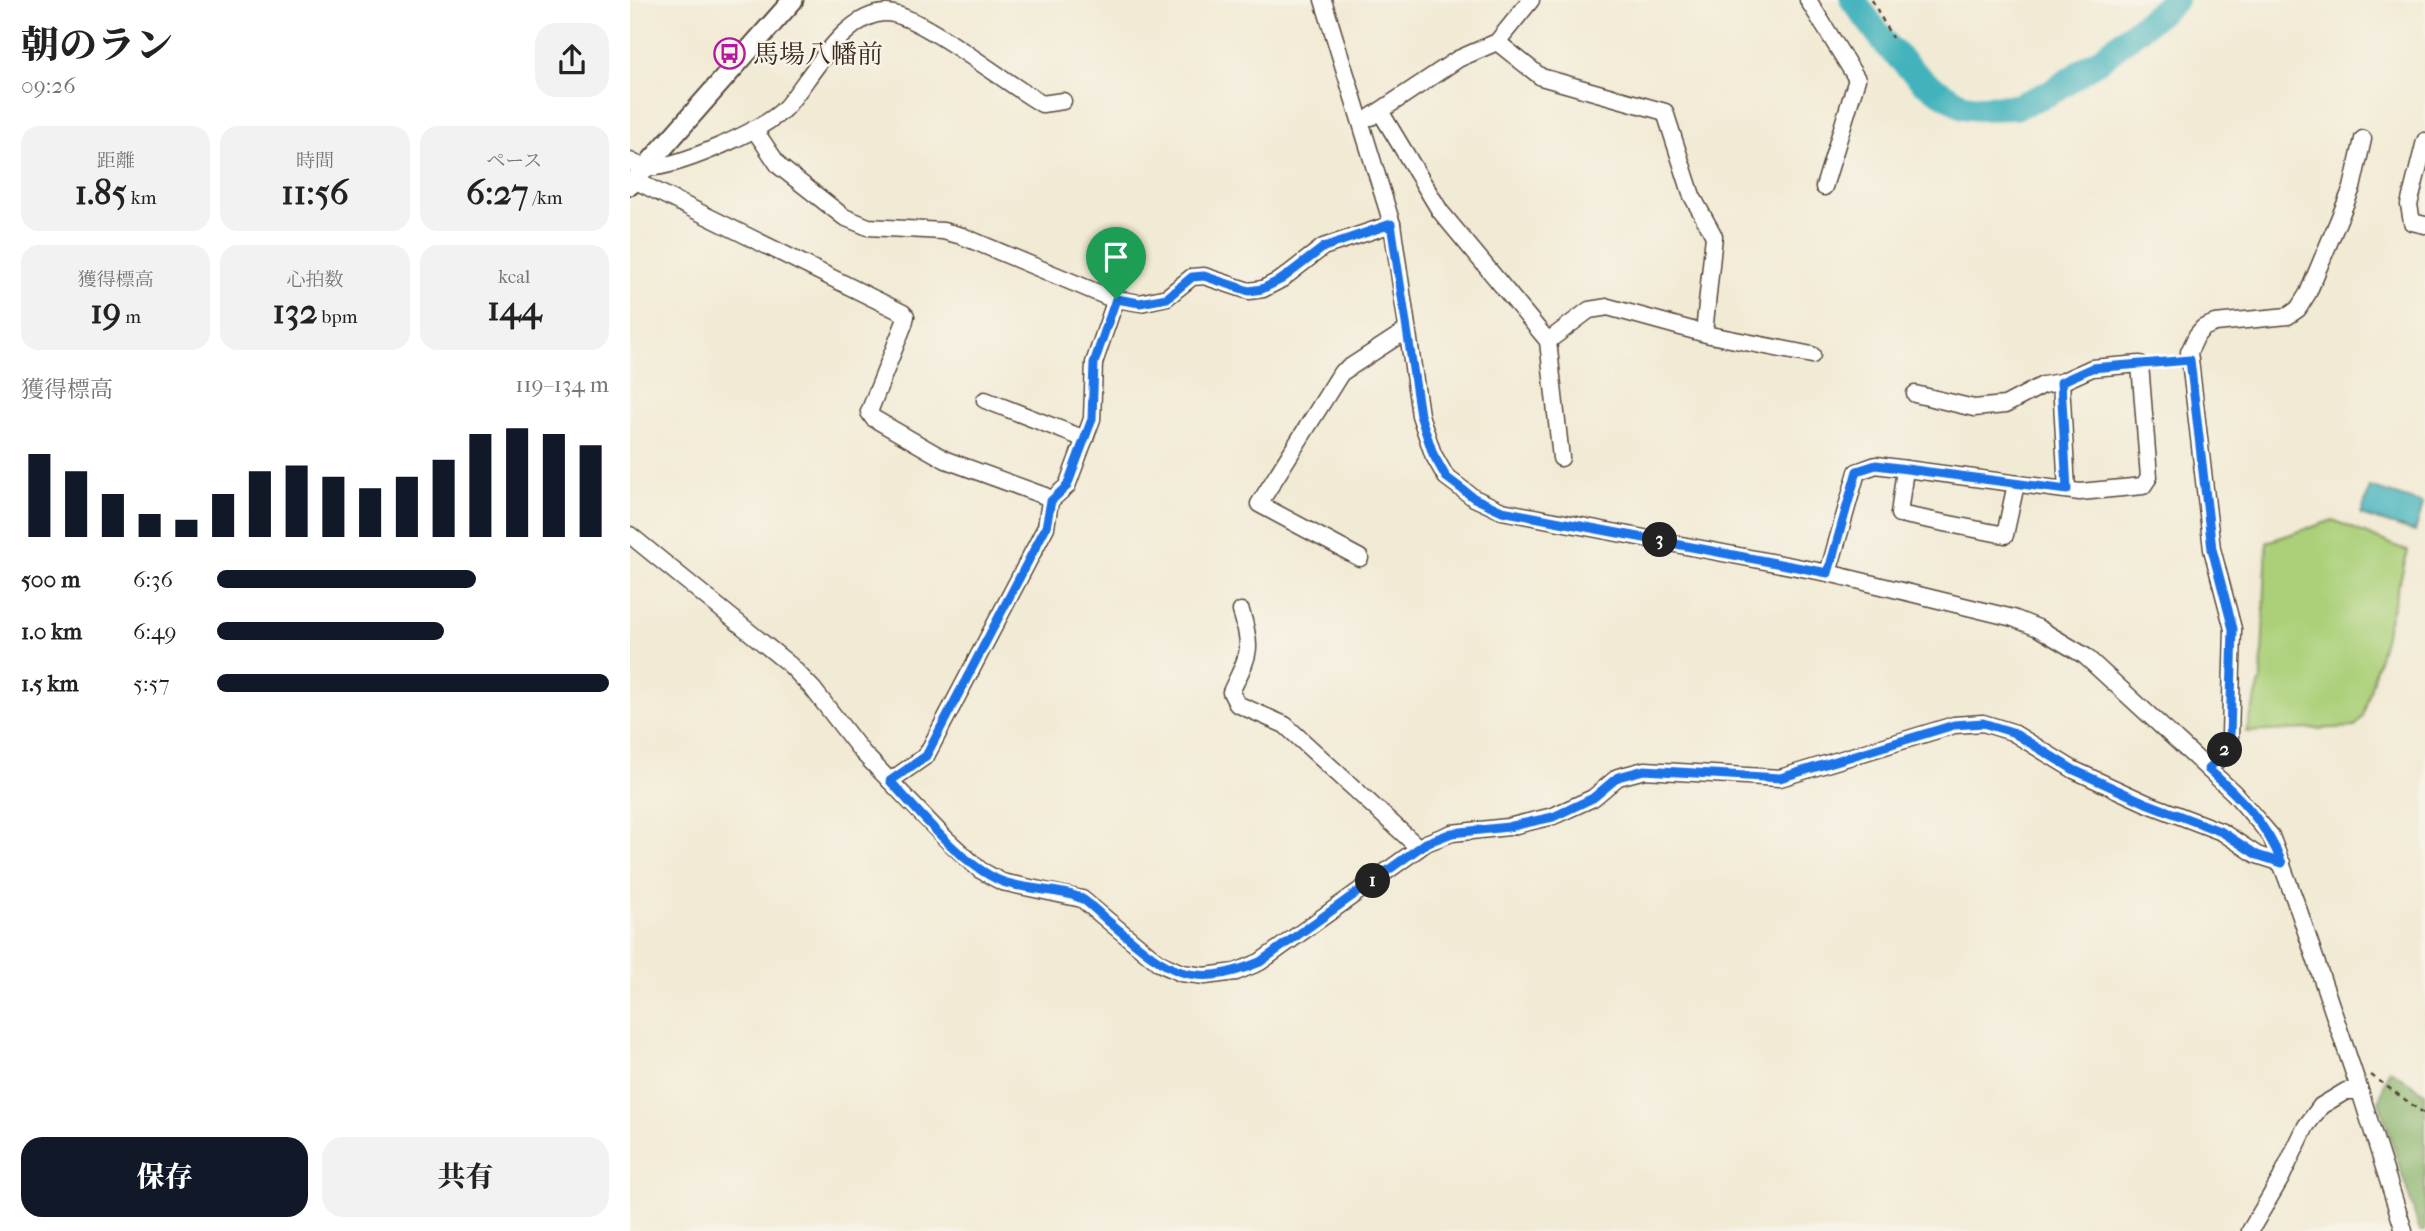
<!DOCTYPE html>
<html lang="ja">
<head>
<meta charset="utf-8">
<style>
	body { margin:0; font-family:"IM FELL French Canon","Noto Serif JP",serif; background:#f2f2f2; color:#222; height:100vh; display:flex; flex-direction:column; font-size:26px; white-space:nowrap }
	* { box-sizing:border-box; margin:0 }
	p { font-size:23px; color:#767676 }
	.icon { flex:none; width:38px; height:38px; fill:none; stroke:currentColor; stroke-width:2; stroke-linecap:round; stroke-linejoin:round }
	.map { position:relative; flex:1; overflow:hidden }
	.drawer { display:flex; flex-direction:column; background:#fff; width:630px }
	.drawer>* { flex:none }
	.pin { position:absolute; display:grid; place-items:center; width:60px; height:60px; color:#fff; margin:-72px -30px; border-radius:50% 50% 50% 0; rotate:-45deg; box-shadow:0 0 7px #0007 }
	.pin .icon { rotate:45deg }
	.km { position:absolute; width:35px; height:35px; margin:-18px; border-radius:50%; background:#222; color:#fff; font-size:19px; line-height:35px; text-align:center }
	.round { display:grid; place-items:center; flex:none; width:74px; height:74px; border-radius:21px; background:#f2f2f2 }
	.overview { display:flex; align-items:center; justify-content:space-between; height:119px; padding:0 21px }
	h1 { font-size:38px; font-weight:800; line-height:52px }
	.metrics { display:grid; grid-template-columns:repeat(3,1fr); gap:10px; height:119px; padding:7px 21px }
	.metrics div { display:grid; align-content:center; border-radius:18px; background:#f2f2f2; text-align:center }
	.metrics b { font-size:35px; font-weight:800 }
	.metrics small { font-size:19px; font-weight:400 }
	.metrics p { font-size:19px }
	.chart { height:196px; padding:14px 21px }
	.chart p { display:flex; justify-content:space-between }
	.chart svg { width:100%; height:126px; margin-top:7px; stroke:#111827; stroke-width:6 }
	.action { display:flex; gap:14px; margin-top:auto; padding:14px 21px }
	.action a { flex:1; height:80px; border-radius:21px; background:#111827; color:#fff; font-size:28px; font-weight:800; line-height:80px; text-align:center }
	.action a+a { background:#f2f2f2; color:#222 }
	ul { padding:0 21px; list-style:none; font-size:23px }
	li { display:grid; grid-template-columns:112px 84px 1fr; align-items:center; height:52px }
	li i { height:18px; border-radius:9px; background:#111827 }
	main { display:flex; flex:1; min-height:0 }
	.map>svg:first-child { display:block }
	.green { fill:#abd079; stroke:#737d4c; stroke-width:2 }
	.forest { fill:#88b269; stroke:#626e44; stroke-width:2 }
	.water { fill:#43b3bc; stroke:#3f6e6d; stroke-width:2 }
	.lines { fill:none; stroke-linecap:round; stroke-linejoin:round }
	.river { stroke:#43b3bc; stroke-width:26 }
	.minor-casing { stroke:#564739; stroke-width:19 }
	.major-casing { stroke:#564739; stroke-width:23 }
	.path { stroke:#564739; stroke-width:2.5; stroke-dasharray:5 5; stroke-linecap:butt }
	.minor { stroke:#fff; stroke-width:16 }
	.major { stroke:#fff; stroke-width:19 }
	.route-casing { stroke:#fff; stroke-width:14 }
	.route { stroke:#1a73e8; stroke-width:9 }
	.labels { text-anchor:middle; stroke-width:5; stroke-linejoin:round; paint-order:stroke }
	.poi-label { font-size:26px; fill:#3b2a1e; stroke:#f7f3e8; text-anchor:start }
</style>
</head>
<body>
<main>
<section class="drawer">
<div class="overview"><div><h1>朝のラン</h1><p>09:26</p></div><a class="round"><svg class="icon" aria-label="share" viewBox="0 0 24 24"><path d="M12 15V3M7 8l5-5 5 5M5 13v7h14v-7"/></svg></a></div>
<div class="metrics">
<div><p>距離</p><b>1.85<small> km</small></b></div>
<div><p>時間</p><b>11:56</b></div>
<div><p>ペース</p><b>6:27<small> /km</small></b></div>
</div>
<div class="metrics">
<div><p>獲得標高</p><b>19<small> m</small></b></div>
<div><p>心拍数</p><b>132<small> bpm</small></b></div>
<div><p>kcal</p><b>144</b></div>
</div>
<div class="chart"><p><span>獲得標高</span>119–134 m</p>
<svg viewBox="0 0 160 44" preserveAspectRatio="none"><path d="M5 44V15M15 44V21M25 44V29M35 44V36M45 44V38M55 44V29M65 44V21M75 44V19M85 44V23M95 44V27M105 44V23M115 44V17M125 44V8M135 44V6M145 44V8M155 44V12"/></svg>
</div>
<ul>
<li><b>500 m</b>6:36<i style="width:66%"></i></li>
<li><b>1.0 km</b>6:49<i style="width:58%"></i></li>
<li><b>1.5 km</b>5:57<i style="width:100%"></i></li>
</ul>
<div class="action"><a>保存</a><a>共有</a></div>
</section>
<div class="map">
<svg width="1795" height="1231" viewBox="0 0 1795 1231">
	<rect width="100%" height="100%" fill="#f7f3e8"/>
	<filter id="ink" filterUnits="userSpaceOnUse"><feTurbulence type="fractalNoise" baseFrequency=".0143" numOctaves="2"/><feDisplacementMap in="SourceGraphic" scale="14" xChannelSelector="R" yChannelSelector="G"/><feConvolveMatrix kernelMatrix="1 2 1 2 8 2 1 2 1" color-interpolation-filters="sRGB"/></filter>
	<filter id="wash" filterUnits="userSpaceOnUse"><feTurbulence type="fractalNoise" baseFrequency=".00686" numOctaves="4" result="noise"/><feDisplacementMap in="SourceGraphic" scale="28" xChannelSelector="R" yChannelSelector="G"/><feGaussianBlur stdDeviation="1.57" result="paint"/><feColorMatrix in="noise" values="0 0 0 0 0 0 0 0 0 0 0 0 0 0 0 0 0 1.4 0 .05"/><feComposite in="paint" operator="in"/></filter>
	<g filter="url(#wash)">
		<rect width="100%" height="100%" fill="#f1ead4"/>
		<polygon class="green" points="1703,520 1778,551 1733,716 1725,727 1616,732 1631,679 1637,542"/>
		<polygon class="forest" points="1759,1069 1795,1093 1795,1231 1790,1231 1749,1101"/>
		<polygon class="water" points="1740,487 1793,504 1785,532 1731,515"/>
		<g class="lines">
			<polyline class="river" points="1223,0 1258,47 1294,82 1333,106 1348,108 1385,107 1420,93 1472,58 1545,0"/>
		</g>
	</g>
	<g filter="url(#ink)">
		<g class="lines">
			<defs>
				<g id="minor">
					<polyline points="693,0 762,224 790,415 803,454 816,477 844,498 872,511 1198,573 1383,618 1408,628 1455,656 1604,793 1641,836 1669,911 1730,1091 1774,1231"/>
					<polyline points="1178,0 1227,79 1194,187"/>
					<polyline points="867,42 911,77 1035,112 1062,196 1084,236 1074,333"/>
					<polyline points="750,111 810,211 918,341 931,458"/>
					<polyline points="741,117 828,59 867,42 901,0"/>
					<polyline points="124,129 149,166 214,217 238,227 313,231 332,236 480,298 510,303 537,297 562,277 574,276 619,291 633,289 652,279 693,247 762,224"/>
					<polyline points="1795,141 1779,205 1782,222 1795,225"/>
					<path d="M0,161C8,165 16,169 25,167C56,163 134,130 155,108C180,80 214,12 257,13C290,14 378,85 412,104L433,101"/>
					<polyline points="4,180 273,313 276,316 274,324 239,412 243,418 316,460 415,496 420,501 416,527 296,756 260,781"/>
					<polyline points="918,341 959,310 978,307 1080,335 1182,355"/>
					<polyline points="1431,382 1437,490"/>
					<polyline points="355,400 455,439"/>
					<polyline points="1275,469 1269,514 1375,535 1386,484"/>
					<polyline points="420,501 437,486 462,419 464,363 486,299"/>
					<polyline points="0,535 160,665 183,689 232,752 315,838 350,870 372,882 452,899 529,963 551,973 575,976 606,972 630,962 796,843 822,833 878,827 923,816 963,798 988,777 1015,770 1150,778 1324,725 1353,723 1382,732 1444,770 1516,803 1592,832 1627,855 1652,863"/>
					<polyline points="730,558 629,504 711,373 777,330"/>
					<polyline points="1198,573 1227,472 1246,465 1450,492 1513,486 1519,477 1510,364 1462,368 1431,382 1413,385 1375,405 1344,408 1285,394"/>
					<path d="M611,611C624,653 618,655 601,692L607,704L655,725L789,848"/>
					<polyline points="1578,769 1593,755 1600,736 1603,629 1582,549 1559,352 1567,335 1573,328 1585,323 1658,316 1668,309 1678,293 1722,188 1733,139"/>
					<polyline points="1620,1231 1651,1178 1676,1126 1691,1106 1716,1091 1730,1091"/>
				</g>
				<polyline id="major" points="0,185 163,0"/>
			</defs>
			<use href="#minor" class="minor-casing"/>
			<use href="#major" class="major-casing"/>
			<g class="path">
				<polyline points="1242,0 1262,38"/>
				<polyline points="1525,363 1546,361"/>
				<polyline points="1741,1075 1795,1114"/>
			</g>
			<use href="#minor" class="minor"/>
			<use href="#major" class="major"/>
		</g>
	</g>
	<g class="lines" filter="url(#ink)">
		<defs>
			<path id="route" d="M761,224L790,415L803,454L816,477L844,498L872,511L1198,573L1227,471L1246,465L1437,490L1431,382L1462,368L1560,360L1582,549L1603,629L1600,736L1593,755L1578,769C1609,796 1637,824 1652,863L1627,855L1592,832L1516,803L1444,770L1382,732L1353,723L1324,725L1150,778L1014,770L988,777L963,798L923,817L878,827L822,833L796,843L630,962C555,993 534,967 478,921C470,914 462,906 454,900C436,889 392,890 371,881C332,865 289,812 260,781L296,756L416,527L421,501L437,486L462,419L464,363L486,299L510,303L537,298L562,277L574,276L619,291L632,289L652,279L694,247Z"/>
		</defs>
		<use href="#route" class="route-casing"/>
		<use href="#route" class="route"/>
	</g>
	<defs>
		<symbol id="bus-ring" viewBox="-11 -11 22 22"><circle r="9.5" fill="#f7f3e8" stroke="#b5179e" stroke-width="1.5"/><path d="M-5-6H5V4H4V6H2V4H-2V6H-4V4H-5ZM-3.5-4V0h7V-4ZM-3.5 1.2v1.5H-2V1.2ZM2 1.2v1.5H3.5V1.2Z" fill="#b5179e"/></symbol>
	</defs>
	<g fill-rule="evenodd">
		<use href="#bus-ring" x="82" y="36" width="35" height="35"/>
	</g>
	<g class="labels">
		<g class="poi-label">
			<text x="123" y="63">馬場八幡前</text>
		</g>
	</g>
</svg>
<div class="pin" style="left:486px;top:299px;background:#1e9e55"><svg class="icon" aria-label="arrive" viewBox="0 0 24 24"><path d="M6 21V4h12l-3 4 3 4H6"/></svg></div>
<b class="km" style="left:743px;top:881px">1</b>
<b class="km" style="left:1595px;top:750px">2</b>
<b class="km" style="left:1030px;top:540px">3</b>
</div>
</main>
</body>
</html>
